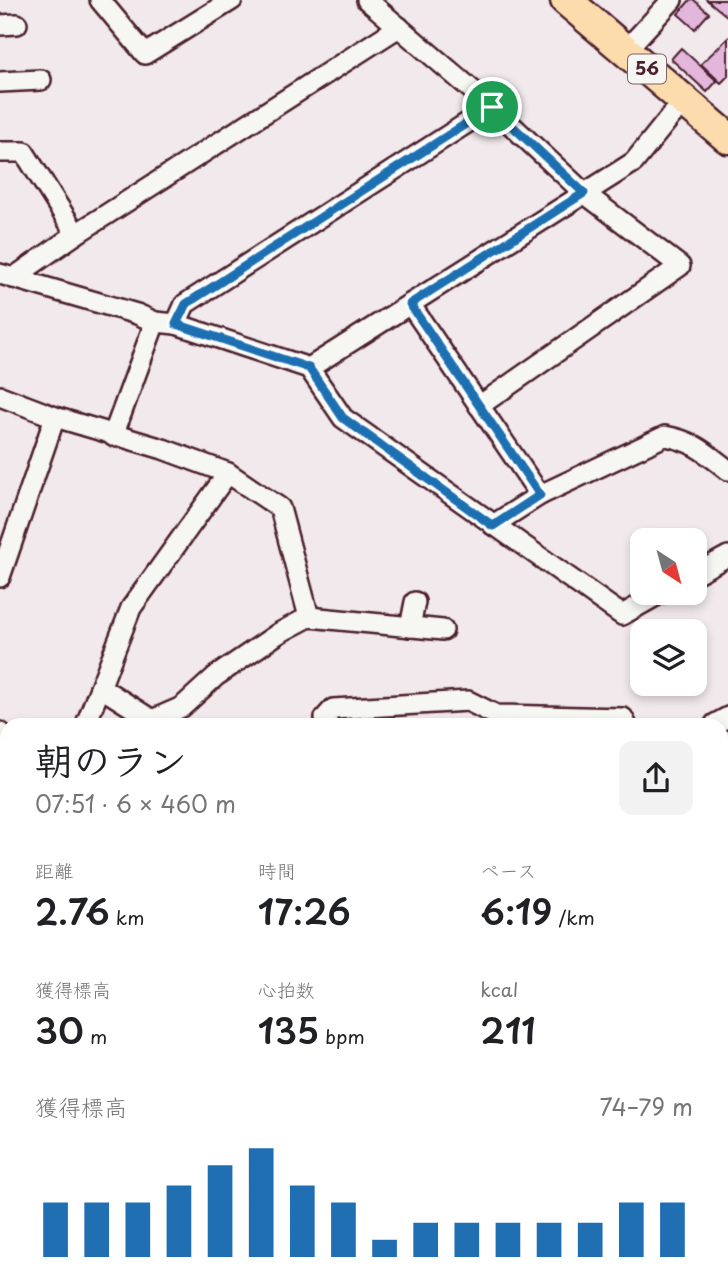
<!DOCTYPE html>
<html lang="ja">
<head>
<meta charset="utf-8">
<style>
	body { margin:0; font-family:"Playpen Sans","Klee One",sans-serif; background:#f2f2f2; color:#202124; height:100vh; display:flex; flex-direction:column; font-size:26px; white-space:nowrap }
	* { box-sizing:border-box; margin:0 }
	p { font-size:23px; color:#757577 }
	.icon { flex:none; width:38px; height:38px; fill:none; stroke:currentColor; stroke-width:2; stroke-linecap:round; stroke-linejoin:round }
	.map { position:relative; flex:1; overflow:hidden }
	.panel { position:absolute; left:0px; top:718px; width:728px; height:569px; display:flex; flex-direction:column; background:#fff; border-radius:21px 21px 0 0; box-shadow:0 4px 10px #0003 }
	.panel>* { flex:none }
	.needle { width:46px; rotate:144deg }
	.buttons { position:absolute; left:630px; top:528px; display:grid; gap:14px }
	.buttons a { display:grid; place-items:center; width:77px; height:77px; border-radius:14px; background:#fff; box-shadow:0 4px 10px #0003; font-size:35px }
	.pin { position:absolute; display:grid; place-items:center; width:60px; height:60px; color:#fff; margin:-30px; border:4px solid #fff; border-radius:50%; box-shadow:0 2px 7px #0007 }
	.round { display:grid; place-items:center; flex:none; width:74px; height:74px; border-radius:14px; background:#f2f2f2 }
	.summary { display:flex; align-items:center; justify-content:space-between; height:119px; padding:0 35px }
	h1 { font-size:38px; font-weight:600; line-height:52px }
	.metrics { display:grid; grid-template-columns:repeat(3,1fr); gap:10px; height:119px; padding:7px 35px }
	.metrics div { display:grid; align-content:center }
	.metrics b { font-size:35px; font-weight:600 }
	.metrics small { font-size:19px; font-weight:400 }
	.metrics p { font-size:19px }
	.chart { height:196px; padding:14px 35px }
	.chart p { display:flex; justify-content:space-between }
	.chart svg { width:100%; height:126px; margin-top:7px; stroke:#1f6fb2; stroke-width:6 }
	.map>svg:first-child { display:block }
	.green { fill:#bbe4a0; stroke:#828266; stroke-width:2 }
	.water { fill:#90dcf1; stroke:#7490a2; stroke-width:2 }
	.building { fill:#e3b7db; stroke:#4a1f2b; stroke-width:2 }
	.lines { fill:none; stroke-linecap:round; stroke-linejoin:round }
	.street-casing { stroke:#4a1f2b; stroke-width:24 }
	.secondary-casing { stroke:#4a1f2b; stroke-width:32 }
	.primary-casing { stroke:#4a1f2b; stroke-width:35 }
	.street { stroke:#f6f6f2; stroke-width:19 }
	.secondary { stroke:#f6f6f2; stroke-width:26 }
	.primary { stroke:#fcdcac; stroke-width:30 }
	.route-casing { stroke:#fff; stroke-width:14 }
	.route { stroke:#1f6fb2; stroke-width:9 }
	.labels { text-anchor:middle; stroke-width:7; stroke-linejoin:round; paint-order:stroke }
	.shield { fill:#f6f6f2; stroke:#7e6067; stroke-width:2 }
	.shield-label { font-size:18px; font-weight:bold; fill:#4a1f2b }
</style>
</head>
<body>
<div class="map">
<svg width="728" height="1285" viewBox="0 0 728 1285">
	<rect width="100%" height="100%" fill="#f2e9ed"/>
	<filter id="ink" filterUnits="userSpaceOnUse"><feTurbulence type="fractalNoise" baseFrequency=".0143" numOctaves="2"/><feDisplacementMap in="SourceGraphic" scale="14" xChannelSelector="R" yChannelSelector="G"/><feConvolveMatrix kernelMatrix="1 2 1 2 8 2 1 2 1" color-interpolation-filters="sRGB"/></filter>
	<g filter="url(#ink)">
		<polygon class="green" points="0,972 7,977 7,1089 0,1090"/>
		<g class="water">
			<polygon points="7,1236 7,1279 54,1279 50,1285 0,1285 0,1237"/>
			<polygon points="329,1279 392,1279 403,1285 340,1285"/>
		</g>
		<g class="building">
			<polygon points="690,0 694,0 709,13 695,29 678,14"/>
			<polygon points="707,0 728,0 728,17"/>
			<polygon points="728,38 728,76 721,83 701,64"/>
			<polygon points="681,48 717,81 707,92 671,59"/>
		</g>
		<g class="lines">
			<defs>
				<g id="street">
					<polyline points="100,0 145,54 232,0"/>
					<polyline points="367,0 492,107 584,193 680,266 479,406"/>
					<polyline points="0,25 17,24"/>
					<polyline points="625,51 672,0"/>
					<polyline points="0,82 41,80"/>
					<polyline points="0,152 24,152 76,234"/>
					<polyline points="0,274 137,314 155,322 176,324 309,368 343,418 622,615 661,593"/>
					<polyline points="13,278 76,234 399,27"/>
					<polyline points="410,304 540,495"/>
					<polyline points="176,324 185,304 492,107"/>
					<polyline points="309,368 634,162 671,116 686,102"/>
					<polyline points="0,396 55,417 163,449 228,473 280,508 309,617"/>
					<polyline points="113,436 155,322"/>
					<path d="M493,525L540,495L665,436C694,441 706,453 728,470"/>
					<polyline points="695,574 728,556"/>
					<polyline points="0,577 55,417"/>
					<polyline points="410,627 415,602"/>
					<polyline points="100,687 152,720 182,707 216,676 279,633 309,617 443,630"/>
					<polyline points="86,724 131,608 228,473"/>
					<polyline points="327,724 325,718 333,709 468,701 496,715 623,718 626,724"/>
					<polyline points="715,724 728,717"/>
					<polyline points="0,732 7,738"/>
					<polyline points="721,864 728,864"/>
					<polyline points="721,955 728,952"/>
					<polyline points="721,1050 728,1047"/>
					<polyline points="721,1110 728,1108"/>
					<polyline points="721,1173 728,1188"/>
					<polyline points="721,1261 728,1258"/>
					<polyline points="216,1279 226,1285"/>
					<polyline points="531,1279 543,1285"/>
				</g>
				<polyline id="secondary" points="196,1285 196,1279"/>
				<g id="primary">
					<polyline points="566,0 728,138"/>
					<polyline points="0,935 7,940"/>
				</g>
			</defs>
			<use href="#street" class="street-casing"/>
			<use href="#secondary" class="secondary-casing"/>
			<use href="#primary" class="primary-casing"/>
			<use href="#street" class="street"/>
			<use href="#secondary" class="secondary"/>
			<use href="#primary" class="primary"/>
		</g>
	</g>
	<g class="lines" filter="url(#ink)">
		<defs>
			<polygon id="route" points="492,107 584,193 410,304 540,495 493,526 343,418 309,368 176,324 186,304"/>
		</defs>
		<use href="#route" class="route-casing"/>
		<use href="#route" class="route"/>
	</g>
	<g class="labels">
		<rect class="shield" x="628" y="54.5" width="38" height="29" rx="5"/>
		<g class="shield-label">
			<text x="647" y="75">56</text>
		</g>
	</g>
</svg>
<div class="buttons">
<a><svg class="needle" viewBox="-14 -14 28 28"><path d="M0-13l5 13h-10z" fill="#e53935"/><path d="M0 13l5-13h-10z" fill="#757577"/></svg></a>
<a><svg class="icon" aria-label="layers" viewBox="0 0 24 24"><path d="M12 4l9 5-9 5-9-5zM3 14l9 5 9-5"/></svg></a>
</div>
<div class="pin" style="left:492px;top:107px;background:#1e9e55"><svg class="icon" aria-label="arrive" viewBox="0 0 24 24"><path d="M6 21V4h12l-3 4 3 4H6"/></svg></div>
<section class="panel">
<div class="summary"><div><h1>朝のラン</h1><p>07:51 · 6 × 460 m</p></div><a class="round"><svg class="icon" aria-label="share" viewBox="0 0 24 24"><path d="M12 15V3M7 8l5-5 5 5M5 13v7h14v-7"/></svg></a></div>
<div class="metrics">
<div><p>距離</p><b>2.76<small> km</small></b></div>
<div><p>時間</p><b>17:26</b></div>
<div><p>ペース</p><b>6:19<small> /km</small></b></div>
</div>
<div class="metrics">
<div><p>獲得標高</p><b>30<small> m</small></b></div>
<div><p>心拍数</p><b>135<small> bpm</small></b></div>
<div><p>kcal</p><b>211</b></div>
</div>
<div class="chart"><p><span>獲得標高</span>74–79 m</p>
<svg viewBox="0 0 160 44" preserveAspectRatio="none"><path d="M5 44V25M15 44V25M25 44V25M35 44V19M45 44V12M55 44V6M65 44V19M75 44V25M85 44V38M95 44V32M105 44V32M115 44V32M125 44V32M135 44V32M145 44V25M155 44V25"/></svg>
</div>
</section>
</div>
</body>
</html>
